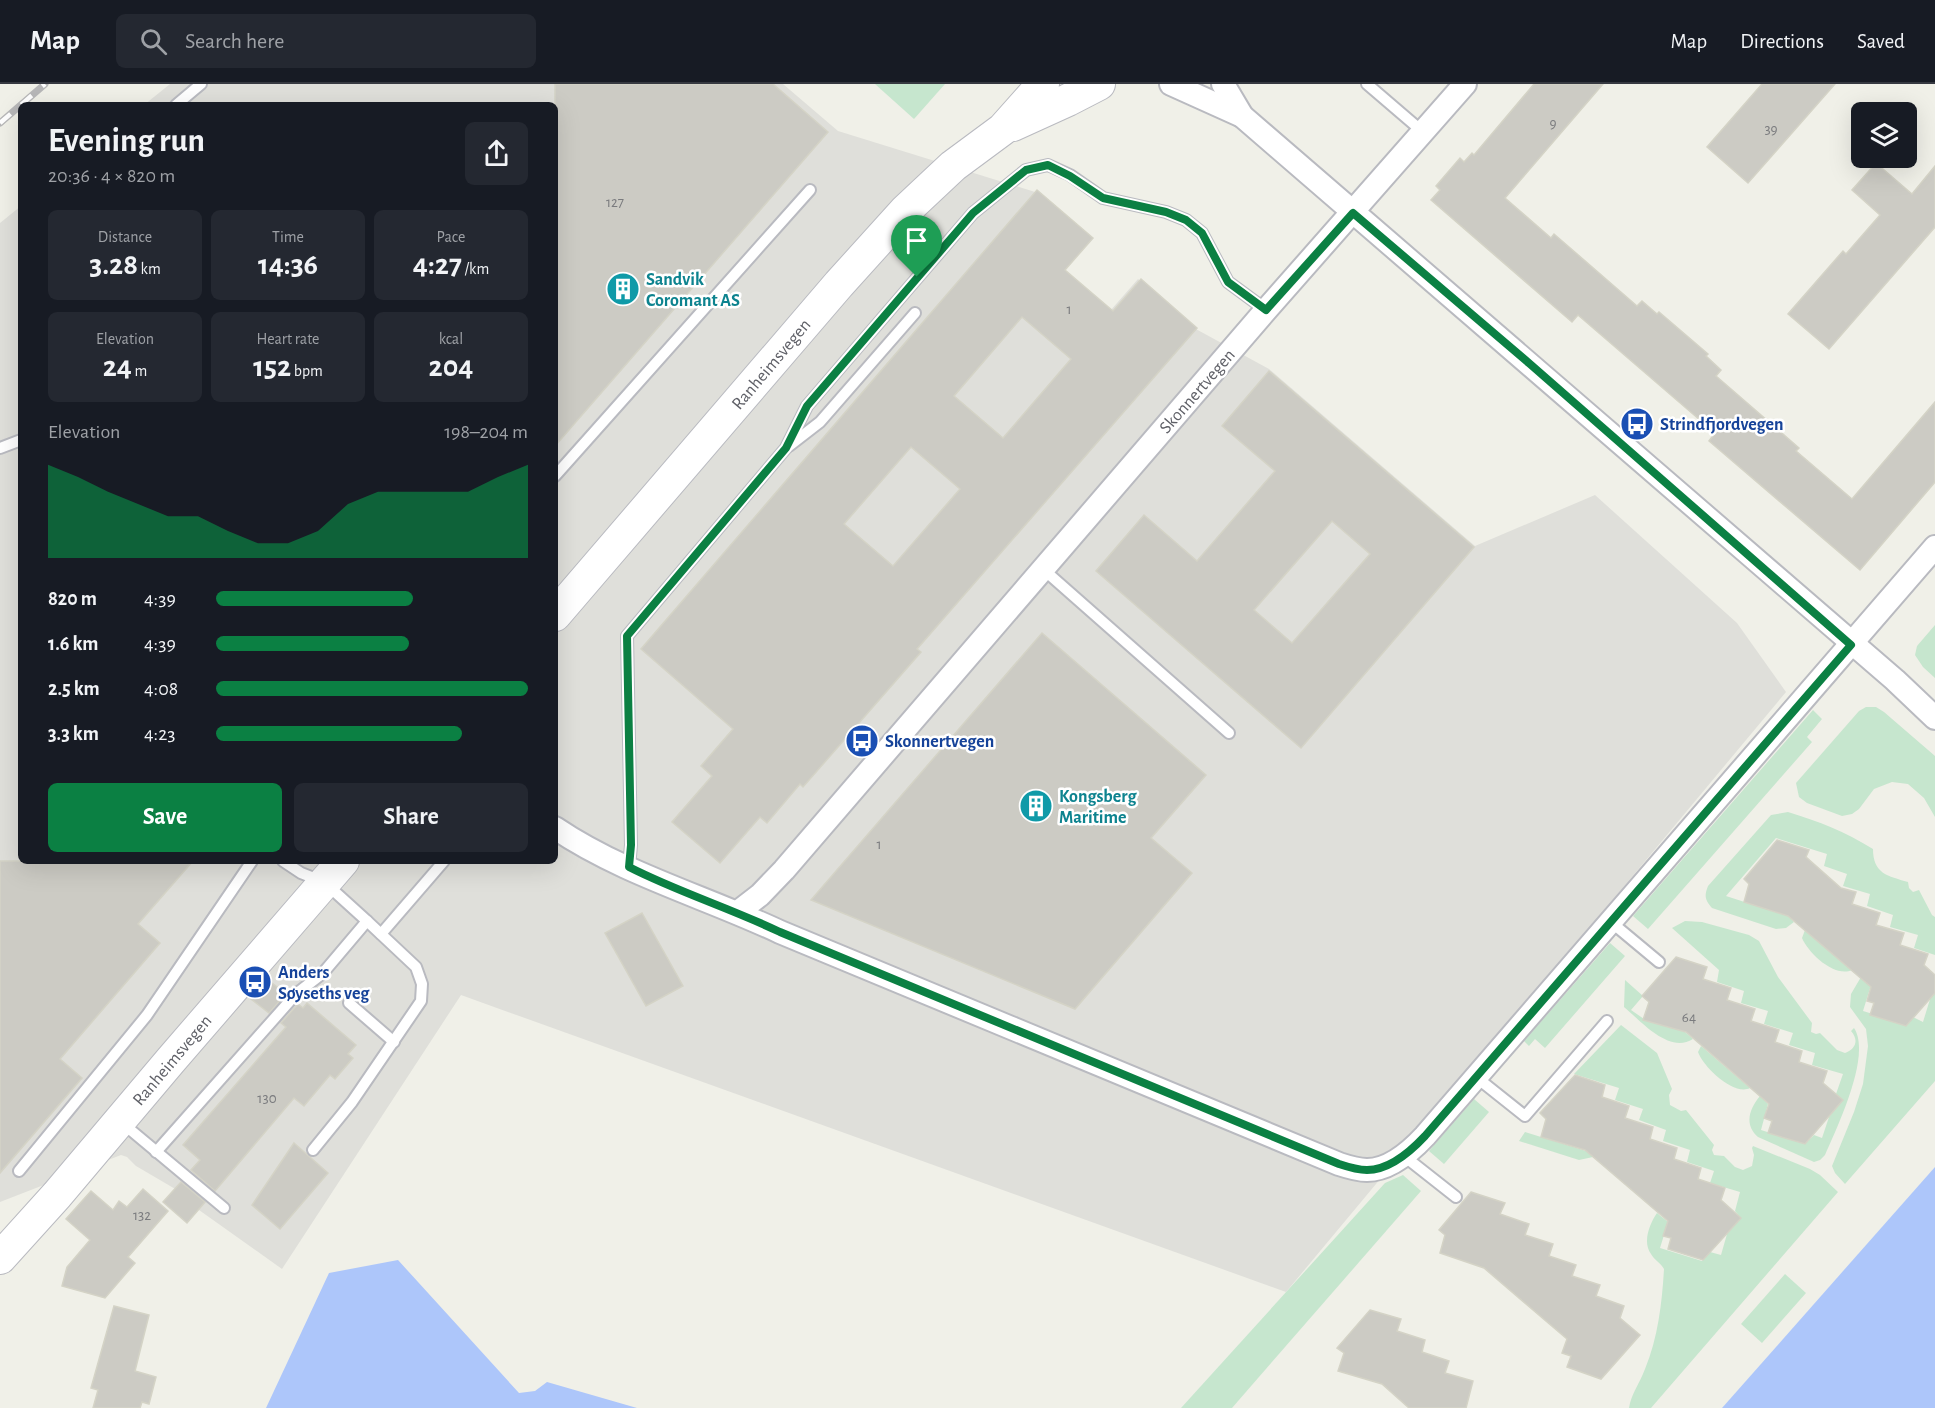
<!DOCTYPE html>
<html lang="en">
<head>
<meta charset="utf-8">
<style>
	body { margin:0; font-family:"Alegreya Sans",sans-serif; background:#242831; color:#f1f3f6; height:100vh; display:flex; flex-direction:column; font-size:22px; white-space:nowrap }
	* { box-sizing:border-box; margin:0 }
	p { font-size:20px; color:#9ea1a6 }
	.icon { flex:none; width:33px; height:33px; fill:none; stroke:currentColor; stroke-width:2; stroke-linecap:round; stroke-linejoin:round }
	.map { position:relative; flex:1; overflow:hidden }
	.side { position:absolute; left:18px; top:18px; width:540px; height:762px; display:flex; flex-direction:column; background:#171b24; border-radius:9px; box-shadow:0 6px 24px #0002 }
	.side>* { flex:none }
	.tools { position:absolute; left:1851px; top:18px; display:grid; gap:12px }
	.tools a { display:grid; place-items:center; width:66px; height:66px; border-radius:9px; background:#171b24; box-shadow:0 6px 24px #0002; font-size:30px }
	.pin { position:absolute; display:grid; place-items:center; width:51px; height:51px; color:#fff; margin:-62px -26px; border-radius:50% 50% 50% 0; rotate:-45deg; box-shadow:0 0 6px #0007 }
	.pin .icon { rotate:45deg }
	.round { display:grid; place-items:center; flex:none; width:63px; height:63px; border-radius:9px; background:#242831 }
	.head { display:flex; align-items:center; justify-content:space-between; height:102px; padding:0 30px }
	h1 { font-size:33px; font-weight:700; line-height:45px }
	.stats { display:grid; grid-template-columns:repeat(3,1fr); gap:9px; height:102px; padding:6px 30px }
	.stats div { display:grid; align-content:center; border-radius:9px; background:#242831; text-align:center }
	.stats b { font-size:30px; font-weight:700 }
	.stats small { font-size:16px; font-weight:400 }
	.stats p { font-size:16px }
	.chart { height:168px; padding:12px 30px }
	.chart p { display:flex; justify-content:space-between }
	.chart svg { width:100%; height:108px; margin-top:6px; fill:#0b8043; opacity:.7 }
	.button { display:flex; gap:12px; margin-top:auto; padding:12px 30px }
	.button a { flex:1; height:69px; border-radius:9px; background:#0b8043; color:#fff; font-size:24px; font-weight:700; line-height:69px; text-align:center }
	.button a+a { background:#242831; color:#f1f3f6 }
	ul { padding:0 30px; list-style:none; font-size:20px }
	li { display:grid; grid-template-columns:96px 72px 1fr; align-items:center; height:45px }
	li i { height:15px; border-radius:8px; background:#0b8043 }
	header { display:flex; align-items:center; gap:36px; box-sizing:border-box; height:84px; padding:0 30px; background:#171b24; border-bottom:2px solid #363941 }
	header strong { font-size:28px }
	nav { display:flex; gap:33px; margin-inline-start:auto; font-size:21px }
	.search { width:420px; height:54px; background:#242831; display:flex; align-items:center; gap:15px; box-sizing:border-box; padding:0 21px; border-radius:9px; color:#9ea1a6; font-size:22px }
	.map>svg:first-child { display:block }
	.industrial { fill:#dfdfda }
	.green { fill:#c6e6ce }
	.water { fill:#adc6fa }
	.building { fill:#cccbc4; stroke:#d4d3c6; stroke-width:1.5; fill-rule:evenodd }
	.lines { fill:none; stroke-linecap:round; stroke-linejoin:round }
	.lane-casing { stroke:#b9bac0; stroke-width:14 }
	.street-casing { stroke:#b9bac0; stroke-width:26 }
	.secondary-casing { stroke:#b9bac0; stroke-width:34 }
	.lane { stroke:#fff; stroke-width:10 }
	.street { stroke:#fff; stroke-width:22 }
	.secondary { stroke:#fff; stroke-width:32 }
	.rail-casing { stroke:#b7b7b8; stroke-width:7 }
	.rail { stroke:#fff; stroke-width:4.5; stroke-dasharray:14; stroke-linecap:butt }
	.route-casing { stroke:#fff; stroke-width:12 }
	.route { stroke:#0b8043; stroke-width:8 }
	.labels { text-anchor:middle; stroke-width:5; stroke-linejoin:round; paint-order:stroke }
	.number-label { font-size:15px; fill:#7a7b7e }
	.culture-label { font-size:18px; font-weight:bold; fill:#0d838f; stroke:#fff; text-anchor:start }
	.street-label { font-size:18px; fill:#5f6067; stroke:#fff }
	.transit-label { font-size:18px; font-weight:bold; fill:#164399; stroke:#fff; text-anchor:start }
</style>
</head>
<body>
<header>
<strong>Map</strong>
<div class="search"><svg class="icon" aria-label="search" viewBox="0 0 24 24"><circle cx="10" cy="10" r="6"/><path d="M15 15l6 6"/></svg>Search here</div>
<nav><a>Map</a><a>Directions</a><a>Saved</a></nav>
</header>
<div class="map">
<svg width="1935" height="1324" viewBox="0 0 1935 1324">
	<rect width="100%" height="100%" fill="#f0f0e8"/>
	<polygon class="industrial" points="170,0 783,0 838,47 1035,108 1061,184 1110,227 1138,195 1194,244 1269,285 1475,462 1595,411 1737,539 1786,608 1286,1208 461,911 282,1185 199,1126 177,1106 136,1082 127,1073 121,1071 0,1118 0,139 21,122 21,777 555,777 555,21 144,21"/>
	<g class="green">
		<polygon points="875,0 945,0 914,35"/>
		<polygon points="1935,541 1935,594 1923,583 1915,571 1917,562"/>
		<polygon points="1866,623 1876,623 1884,628 1935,672 1935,733 1924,714 1908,700 1892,698 1874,705 1859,725 1852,730 1842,732 1807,719 1799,713 1796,699 1859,627"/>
		<polygon points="1813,626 1822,635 1807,653 1812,658 1648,845 1633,832"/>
		<path d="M1788,728C1820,738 1844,747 1873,765C1873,790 1888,792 1908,798L1909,804L1913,808L1919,806L1932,831L1935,833V871L1914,864L1918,851L1890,843L1893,831L1867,822L1870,810L1843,802L1847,790L1824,782L1827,770L1776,754L1726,812L1788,832L1794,838L1786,844L1776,845L1712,824C1705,816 1704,812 1708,802L1771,731Z"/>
		<path d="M1685,837L1702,838L1749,851L1759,857L1778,893L1812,939L1811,948L1816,950L1820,949L1837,966L1845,969C1856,965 1859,956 1851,947L1854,944C1872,971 1837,1043 1825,1071L1820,1076L1814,1078L1758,1053C1744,1041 1749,1025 1760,1012L1768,1020L1761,1046L1805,1060L1814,1051L1822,1054L1829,1033L1842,1016L1836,1010L1843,990L1812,981L1815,969L1789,961L1793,949L1764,940L1768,927L1741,919L1744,907L1717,898L1719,886L1672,844Z"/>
		<path d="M1805,846L1852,886C1835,894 1809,870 1802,854Z"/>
		<polygon points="1610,859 1625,872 1545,964 1535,955 1529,962 1524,957"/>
		<polygon points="1861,893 1871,901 1863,927 1906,940 1913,933 1923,938 1931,912 1935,908 1935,997 1845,1100 1835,1089 1832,1082 1854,1028 1863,1000 1868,962 1866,945 1850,923 1851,910"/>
		<path d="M1625,896L1643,912L1631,926L1644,935L1685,948L1693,955C1669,970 1642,938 1624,923Z"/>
		<path d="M1621,941L1657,969L1672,1005L1669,1011L1670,1021L1681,1027L1686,1026L1714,1061L1712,1066L1714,1071L1724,1072L1735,1083L1743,1086L1752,1082L1754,1071L1752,1064L1753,1062L1810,1085L1820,1091L1838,1108L1651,1324H1629C1631,1310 1640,1299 1645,1285C1658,1254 1662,1219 1664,1185C1661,1179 1654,1176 1651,1170C1642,1158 1650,1139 1657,1129L1668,1138L1660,1164L1702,1177L1710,1168L1721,1171L1727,1150L1741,1134L1735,1127L1740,1108L1710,1099L1714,1087L1687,1078L1690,1066L1663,1057L1666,1046L1639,1036L1643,1025L1615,1016L1619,1004L1574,990Z"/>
		<path d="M1701,962L1750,1004C1734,1012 1704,984 1698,968Z"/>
		<polygon points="1474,1015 1489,1028 1444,1080 1429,1067"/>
		<polygon points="1525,1048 1586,1067 1593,1073 1579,1076 1519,1057"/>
		<polygon points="1403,1091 1421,1107 1232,1324 1181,1324 1385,1099"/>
		<polygon points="1785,1190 1806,1209 1762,1259 1741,1240"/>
	</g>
	<g class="water">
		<polygon points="1935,1083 1935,1324 1722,1324"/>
		<polygon points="398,1176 519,1309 535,1307 547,1298 637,1324 266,1324 329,1189"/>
	</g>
	<g class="building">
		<polygon points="555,0 773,0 828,48 555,362"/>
		<polygon points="1534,0 1603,0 1505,114 1551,154 1554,150 1637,222 1642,217 1657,230 1659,228 1708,270 1706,272 1721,286 1716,292 1799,364 1796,367 1852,415 1935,318 1935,398 1860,486 1709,357 1715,349 1578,231 1572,238 1431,116 1440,106 1436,102 1460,74 1464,78 1472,69 1474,71"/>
		<polygon points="1762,0 1835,0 1748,99 1707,63"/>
		<polygon points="1876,79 1912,110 1935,82 1935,143 1829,265 1788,230 1843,167 1846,170 1880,131 1852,106"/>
		<path d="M1037,106L1093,154L1065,186L1113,227L1141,195L1197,244L917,565L921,568L803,703L800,700L767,739L760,733L720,779L672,738L712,692L701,682L733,645L641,565ZM1022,233L1071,275L1003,354L954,312ZM911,363L960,405L893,482L844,440Z"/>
		<path d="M1269,287L1474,463L1301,664L1096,487L1144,431L1197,477L1275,387L1222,342ZM1332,437L1370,470L1292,559L1254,526Z"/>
		<polygon points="1042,549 1206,691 1151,754 1192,789 1075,925 811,816"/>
		<polygon points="1777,756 1809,766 1806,773 1841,804 1856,808 1852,820 1880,829 1876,841 1904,849 1900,861 1928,870 1924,881 1935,891 1935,909 1906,942 1870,931 1874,919 1867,917 1871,903 1788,832 1744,818 1749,800 1744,795"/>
		<polygon points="0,777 193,777 138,840 160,859 60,975 82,994 0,1089"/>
		<polygon points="642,829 683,902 646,922 605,849"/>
		<polygon points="1676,873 1707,883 1703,895 1731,904 1727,916 1755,925 1751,937 1779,946 1775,958 1802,967 1799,978 1827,987 1823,999 1843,1016 1805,1060 1768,1049 1772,1037 1764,1034 1769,1020 1686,948 1643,936 1649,918 1642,912"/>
		<polygon points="267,895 286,910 269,929 251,915"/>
		<polygon points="307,919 356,961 348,970 353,974 335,995 330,991 304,1022 294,1014 215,1107 191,1086 200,1076 183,1061 286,943 281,939 298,920 303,924"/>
		<polygon points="1575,991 1605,1001 1602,1013 1629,1022 1625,1034 1653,1043 1650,1055 1677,1064 1674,1075 1701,1084 1698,1095 1725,1104 1721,1116 1741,1134 1703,1176 1668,1165 1671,1154 1663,1152 1668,1137 1585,1066 1541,1053 1546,1035 1540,1029"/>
		<polygon points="294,1059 328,1089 280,1145 252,1121"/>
		<polygon points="181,1098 205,1118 187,1139 163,1118"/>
		<polygon points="143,1105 168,1127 128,1173 135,1179 105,1214 62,1202 67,1183 90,1156 66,1135 91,1107 113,1126 119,1117 127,1123"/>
		<polygon points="1471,1108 1505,1119 1500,1130 1529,1140 1525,1151 1553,1160 1549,1172 1576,1181 1572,1192 1600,1201 1596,1212 1624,1222 1620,1234 1640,1251 1601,1295 1567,1283 1571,1272 1562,1269 1567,1255 1484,1184 1440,1169 1445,1151 1439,1146"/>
		<polygon points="114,1222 149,1231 135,1287 156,1293 149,1320 142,1318 140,1324 93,1324 98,1306 91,1304"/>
		<polygon points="1370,1226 1401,1235 1397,1247 1425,1256 1422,1268 1449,1277 1445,1289 1473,1297 1466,1324 1409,1324 1382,1300 1338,1287 1344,1269 1337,1264"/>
	</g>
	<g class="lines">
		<defs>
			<g id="lane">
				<polyline points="1367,0 1423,48"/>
				<polyline points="176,21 201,0"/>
				<polyline points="789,362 820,338 915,229"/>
				<polyline points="0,364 21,356"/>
				<polyline points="555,392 810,106"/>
				<polyline points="1043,485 1229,649"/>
				<polyline points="629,783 631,761 627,552 786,364 807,322 973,129 1026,86 1048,81 1070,91 1103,114 1166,128 1186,136 1202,149 1228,198 1266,226"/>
				<polyline points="1611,838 1659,878"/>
				<polyline points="381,850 444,777"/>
				<polyline points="349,919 394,958"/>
				<polyline points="1476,993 1525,1032 1607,937"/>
				<polyline points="121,1038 224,1124"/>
				<polyline points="313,1066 352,1018 421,917 422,900 416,883 367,837"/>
				<polyline points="156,1068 296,910 323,889 367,837 324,798 301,789 283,777"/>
				<polyline points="1404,1072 1456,1113"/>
				<polyline points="19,1087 147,931 252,777"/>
			</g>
			<g id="street">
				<polyline points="1171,0 1242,32 1895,596 1935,634"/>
				<polyline points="1223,0 1242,32"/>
				<path d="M555,744C623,790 706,813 780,848L1339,1080C1348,1083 1358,1086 1367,1086C1390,1086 1411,1067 1425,1052L1935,463"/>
				<polyline points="738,828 760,811 784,786 1266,226 1465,0"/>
			</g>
			<g id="secondary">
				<polyline points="1013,41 1068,16 1099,0"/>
				<polyline points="555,531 839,200 905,127 953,82 1003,45 1043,0"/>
				<polyline points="0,1174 57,1111 171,976 343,777"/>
			</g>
		</defs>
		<use href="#lane" class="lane-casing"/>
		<use href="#street" class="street-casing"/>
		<use href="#secondary" class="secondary-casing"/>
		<use href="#lane" class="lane"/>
		<use href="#street" class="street"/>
		<use href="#secondary" class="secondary"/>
		<defs>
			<polyline id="rail" points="0,39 45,0"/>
		</defs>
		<use href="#rail" class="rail-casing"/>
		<use href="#rail" class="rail"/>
	</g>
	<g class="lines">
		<defs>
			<path id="route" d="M1048,81L1070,92L1103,114L1166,128L1186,136L1202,149L1228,198L1266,226L1353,129L1530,280L1851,561L1425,1052C1411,1067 1390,1086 1367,1086C1358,1086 1348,1083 1339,1080L780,848C730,824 678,808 629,783L631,761L627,552L786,364L807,322L973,129L1026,86Z"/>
		</defs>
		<use href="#route" class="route-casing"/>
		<use href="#route" class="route"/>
	</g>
	<defs>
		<symbol id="building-disc" viewBox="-11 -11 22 22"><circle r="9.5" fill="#0f9aa8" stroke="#fff"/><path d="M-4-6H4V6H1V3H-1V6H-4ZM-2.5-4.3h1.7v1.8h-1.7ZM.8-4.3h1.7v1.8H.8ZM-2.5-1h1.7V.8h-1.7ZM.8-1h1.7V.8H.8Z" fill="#fff"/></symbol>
		<symbol id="bus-disc" viewBox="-11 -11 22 22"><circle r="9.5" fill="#1a4fb4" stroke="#fff"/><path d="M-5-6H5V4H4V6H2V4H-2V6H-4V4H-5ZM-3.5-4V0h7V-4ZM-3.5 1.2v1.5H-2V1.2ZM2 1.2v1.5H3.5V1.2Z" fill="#fff"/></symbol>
	</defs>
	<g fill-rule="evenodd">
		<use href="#building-disc" x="604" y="186" width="38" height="38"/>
		<use href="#bus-disc" x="1618" y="321" width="38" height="38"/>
		<use href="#bus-disc" x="843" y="638" width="38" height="38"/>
		<use href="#building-disc" x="1017" y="703" width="38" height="38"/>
		<use href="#bus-disc" x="236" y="879" width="38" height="38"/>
	</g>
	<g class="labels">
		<g class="number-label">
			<text x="1553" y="44">9</text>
			<text x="1771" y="50">39</text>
			<text x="615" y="123">127</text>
			<text x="1069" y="230">1</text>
			<text x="879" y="765">1</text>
			<text x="1689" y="938">64</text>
			<text x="267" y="1019">130</text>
			<text x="142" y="1136">132</text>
		</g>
		<g class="culture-label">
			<text x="646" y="201">Sandvik<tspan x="646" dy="21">Coromant AS</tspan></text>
			<text x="1059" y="718">Kongsberg<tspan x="1059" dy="21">Maritime</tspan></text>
		</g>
		<g class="street-label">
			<text transform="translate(771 280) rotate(-50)" y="6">Ranheimsvegen</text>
			<text transform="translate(1197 307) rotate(-49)" y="6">Skonnertvegen</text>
			<text transform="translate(172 976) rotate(-50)" y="6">Ranheimsvegen</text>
		</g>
		<g class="transit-label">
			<text x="1660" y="346">Strindfjordvegen</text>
			<text x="885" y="663">Skonnertvegen</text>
			<text x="278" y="894">Anders<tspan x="278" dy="21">Søyseths veg</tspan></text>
		</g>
	</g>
</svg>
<div class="tools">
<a><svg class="icon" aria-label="layers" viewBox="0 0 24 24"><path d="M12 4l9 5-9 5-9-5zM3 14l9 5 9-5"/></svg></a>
</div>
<div class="pin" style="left:917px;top:193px;background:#1e9e55"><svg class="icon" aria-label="arrive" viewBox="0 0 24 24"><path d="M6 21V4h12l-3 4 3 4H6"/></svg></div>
<section class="side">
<div class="head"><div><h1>Evening run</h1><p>20:36 · 4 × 820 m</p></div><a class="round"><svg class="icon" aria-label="share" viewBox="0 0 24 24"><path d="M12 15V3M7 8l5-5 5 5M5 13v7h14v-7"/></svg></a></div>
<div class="stats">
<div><p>Distance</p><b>3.28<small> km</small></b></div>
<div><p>Time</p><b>14:36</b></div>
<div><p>Pace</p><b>4:27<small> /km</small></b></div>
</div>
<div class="stats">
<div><p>Elevation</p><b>24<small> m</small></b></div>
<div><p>Heart rate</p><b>152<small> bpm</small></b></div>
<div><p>kcal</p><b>204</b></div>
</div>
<div class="chart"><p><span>Elevation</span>198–204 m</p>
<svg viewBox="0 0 160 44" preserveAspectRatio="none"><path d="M0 44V6L10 11L20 17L30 22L40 27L50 27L60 33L70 38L80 38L90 33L100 22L110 17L120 17L130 17L140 17L150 11L160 6V44z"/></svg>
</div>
<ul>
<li><b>820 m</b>4:39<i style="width:63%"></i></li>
<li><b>1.6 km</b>4:39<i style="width:62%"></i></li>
<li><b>2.5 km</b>4:08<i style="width:100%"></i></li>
<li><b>3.3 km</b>4:23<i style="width:79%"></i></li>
</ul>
<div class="button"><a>Save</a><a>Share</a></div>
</section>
</div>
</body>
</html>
